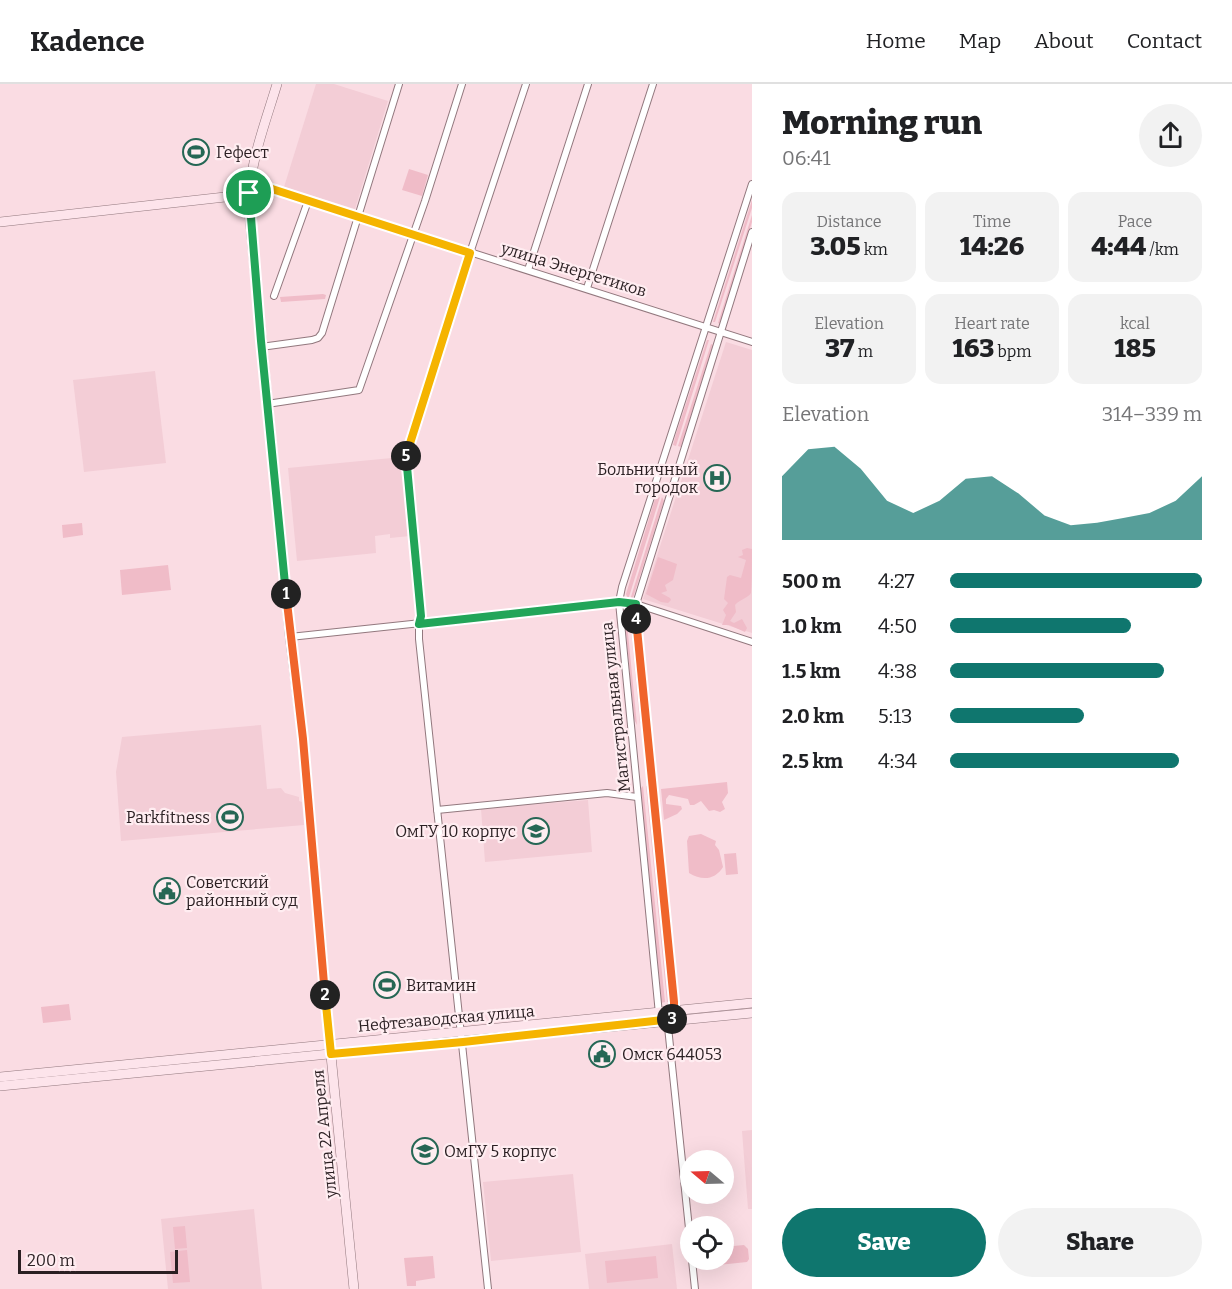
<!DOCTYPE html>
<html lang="en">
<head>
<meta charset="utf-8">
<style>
	body { margin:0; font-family:Bitter,serif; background:#f2f2f2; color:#202124; height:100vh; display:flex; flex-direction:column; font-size:22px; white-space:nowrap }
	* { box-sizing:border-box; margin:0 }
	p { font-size:20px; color:#757577 }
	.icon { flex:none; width:33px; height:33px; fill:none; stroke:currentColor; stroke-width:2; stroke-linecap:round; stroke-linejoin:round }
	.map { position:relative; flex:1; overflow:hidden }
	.details { display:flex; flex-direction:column; background:#fff; width:480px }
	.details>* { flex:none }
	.needle { width:39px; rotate:289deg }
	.tools { position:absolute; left:680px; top:1066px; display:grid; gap:12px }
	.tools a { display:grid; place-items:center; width:54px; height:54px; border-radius:50%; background:#fff; box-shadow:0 6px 24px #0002; font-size:30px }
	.scale { position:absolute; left:18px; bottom:15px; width:160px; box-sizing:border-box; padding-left:6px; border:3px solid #2a1f22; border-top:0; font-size:16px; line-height:21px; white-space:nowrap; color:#2a1f22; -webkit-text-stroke:4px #ffedf1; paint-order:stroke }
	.pin { position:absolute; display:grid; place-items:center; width:51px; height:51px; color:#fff; margin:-26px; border:3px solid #fff; border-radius:50%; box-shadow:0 2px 6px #0007 }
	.km { position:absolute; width:30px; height:30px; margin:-15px; border-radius:50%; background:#222; color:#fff; font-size:16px; line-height:30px; text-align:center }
	.round { display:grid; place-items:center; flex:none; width:63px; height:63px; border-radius:32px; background:#f2f2f2 }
	.summary { display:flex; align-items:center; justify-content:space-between; height:102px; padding:0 30px }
	h1 { font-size:33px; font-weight:800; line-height:45px }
	.figures { display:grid; grid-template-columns:repeat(3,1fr); gap:9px; height:102px; padding:6px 30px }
	.figures div { display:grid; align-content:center; border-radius:15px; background:#f2f2f2; text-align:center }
	.figures b { font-size:26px; font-weight:800 }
	.figures small { font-size:16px; font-weight:400 }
	.figures p { font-size:16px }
	.chart { height:168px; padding:12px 30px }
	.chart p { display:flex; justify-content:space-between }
	.chart svg { width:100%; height:108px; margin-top:6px; fill:#0f766e; opacity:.7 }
	.primary-button { display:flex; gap:12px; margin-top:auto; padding:12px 30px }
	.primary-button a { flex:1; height:69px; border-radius:36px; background:#0f766e; color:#fff; font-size:24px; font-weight:800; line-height:69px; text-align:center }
	.primary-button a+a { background:#f2f2f2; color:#202124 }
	ul { padding:0 30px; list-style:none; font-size:20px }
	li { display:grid; grid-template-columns:96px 72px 1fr; align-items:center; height:45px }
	li i { height:15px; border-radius:8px; background:#0f766e }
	header { display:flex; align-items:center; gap:36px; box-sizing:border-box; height:84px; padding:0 30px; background:#fff; border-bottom:2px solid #e0e0e0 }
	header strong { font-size:28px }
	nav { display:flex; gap:33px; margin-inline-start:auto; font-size:21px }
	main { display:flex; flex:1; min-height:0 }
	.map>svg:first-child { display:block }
	.built { fill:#f3cdd6 }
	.green { fill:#f0bcc8 }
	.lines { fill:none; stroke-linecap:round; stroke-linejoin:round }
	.minor-casing { stroke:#92787e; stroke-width:8 }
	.secondary-casing { stroke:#92787e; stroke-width:10 }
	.minor { stroke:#fff; stroke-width:6 }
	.secondary { stroke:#fde4eb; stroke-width:9 }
	.split-1-casing { stroke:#fff; stroke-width:12 }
	.split-2-casing { stroke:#fff; stroke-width:12 }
	.split-3-casing { stroke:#fff; stroke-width:12 }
	.split-4-casing { stroke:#fff; stroke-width:12 }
	.split-5-casing { stroke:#fff; stroke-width:12 }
	.split-6-casing { stroke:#fff; stroke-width:12 }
	.split-1 { stroke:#22a559; stroke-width:8 }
	.split-2 { stroke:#f0652b; stroke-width:8 }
	.split-3 { stroke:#f5b400; stroke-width:8 }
	.split-4 { stroke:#f0652b; stroke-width:8 }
	.split-5 { stroke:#22a559; stroke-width:8 }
	.split-6 { stroke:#f5b400; stroke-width:8 }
	.labels { text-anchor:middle; stroke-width:4.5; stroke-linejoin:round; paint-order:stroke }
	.poi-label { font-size:16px; fill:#2a1f22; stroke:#ffedf1; text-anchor:start }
	.street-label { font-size:16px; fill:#2a1f22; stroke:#ffedf1 }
</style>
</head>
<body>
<header>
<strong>Kadence</strong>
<nav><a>Home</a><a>Map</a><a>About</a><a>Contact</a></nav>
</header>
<main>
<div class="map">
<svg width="752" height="1205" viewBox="0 0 752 1205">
	<rect width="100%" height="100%" fill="#fadce3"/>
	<g class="built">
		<polygon points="316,0 334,0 388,17 355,125 284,103"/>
		<polygon points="726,258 752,266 752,549 643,515"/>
		<polygon points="155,287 166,379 84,388 73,296"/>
		<polygon points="402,373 410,452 390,454 390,450 375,452 376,469 297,477 288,384"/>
		<polygon points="261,641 267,705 281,704 285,709 299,713 299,717 302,718 304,741 121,757 116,688 122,653"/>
		<polygon points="588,716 592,768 485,778 481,725"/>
		<polygon points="752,1046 752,1125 748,1125 742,1047"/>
		<polygon points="573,1090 581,1168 491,1177 483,1098"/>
		<polygon points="254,1125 262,1205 168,1205 161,1135"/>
		<polygon points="672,1160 677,1205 589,1205 585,1170"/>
	</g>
	<g class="green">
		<polygon points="409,85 428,91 422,112 402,106"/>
		<polygon points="752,116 752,124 715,238 713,238"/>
		<polygon points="752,131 752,138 720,240 718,239"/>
		<polygon points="323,210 326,211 325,215 281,218 280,213"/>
		<polygon points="707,256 709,256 676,362 673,361 676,350"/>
		<polygon points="711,260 713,261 681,363 678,362"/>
		<polygon points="660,413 628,516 626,510 655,415"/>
		<polygon points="662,413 664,417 633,514 630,516"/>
		<polygon points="82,439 83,451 63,454 62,441"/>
		<path d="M747,464L752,465C752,475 752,501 751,509C747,515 740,515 735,521L736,528L730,537L734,539L742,535L747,544L745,548L729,541H722L726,531L723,526L728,519L724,515L727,493L730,491L741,494L746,476L738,473L743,471L742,466Z"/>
		<polygon points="658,473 677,480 673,496 665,501 667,507 661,509 670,514 671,516 668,519 661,518 646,510"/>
		<polygon points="168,481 171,506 122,511 120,486"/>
		<polygon points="627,525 626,529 637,641 634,635 624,528"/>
		<polygon points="629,525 632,530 642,633 642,637 640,640"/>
		<polygon points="727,698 728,709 722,718 725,725 720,728 714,726 709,727 701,717 694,721 690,721 688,715 669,711 666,715 666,720 681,722 682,725 677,730 664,736 661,705"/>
		<polygon points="643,702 665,918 661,919 640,705"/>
		<polygon points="646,702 649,703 670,918 667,918"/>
		<path d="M701,750L716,757L715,761L719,766L723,783C715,796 702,797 689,789L687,757L689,752Z"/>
		<polygon points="736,769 738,790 726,791 724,770"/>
		<polygon points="69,920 71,936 43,939 41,923"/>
		<polygon points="185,1142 187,1164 175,1165 173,1143"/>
		<polygon points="744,1161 748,1165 749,1175 747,1178 718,1181 714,1179 713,1176 723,1176 723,1163"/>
		<polygon points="187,1166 190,1198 173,1199 170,1168"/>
		<polygon points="433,1172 435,1194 416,1197 416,1202 407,1202 404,1174"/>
		<polygon points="656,1172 658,1194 607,1199 605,1177"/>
	</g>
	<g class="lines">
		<defs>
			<g id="minor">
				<polyline points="249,109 259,103 266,103 752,258"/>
				<polyline points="528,186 588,0"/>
				<polyline points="587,204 653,0"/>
				<polyline points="274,212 308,117"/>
				<polyline points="261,263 312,256 318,254 322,249 399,0"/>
				<polyline points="267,320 359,306 425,117 462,0"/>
				<polyline points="290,553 619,518 636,520 752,558"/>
				<polyline points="437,726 607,709 637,713"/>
				<polyline points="659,930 619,518 622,503 752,100"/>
				<polyline points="690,1154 668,943 674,932 674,918 635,530 636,520 752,148"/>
				<polyline points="692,1176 695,1205"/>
				<polyline points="488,1205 419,555 419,540 421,532 406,370 470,169 526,0"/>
			</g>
			<g id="secondary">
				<path d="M277,0C265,40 248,82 249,125L290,553L304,664L328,941L354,1205"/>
				<polyline points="0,138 234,112 249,109"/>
				<polyline points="0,993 752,919"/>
				<polyline points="0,1002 752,929"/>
			</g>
		</defs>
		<use href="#minor" class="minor-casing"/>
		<use href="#secondary" class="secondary-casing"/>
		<use href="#minor" class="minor"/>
		<use href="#secondary" class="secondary"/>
	</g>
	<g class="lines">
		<defs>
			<polyline id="split-1" points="249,109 261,257 286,510"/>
			<polyline id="split-2" points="286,510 303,655 325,911"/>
			<polyline id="split-3" points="325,911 331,970 463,958 672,935"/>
			<polyline id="split-4" points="636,535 674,918 674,932 672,935"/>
			<polyline id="split-5" points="406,372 421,532 419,540 619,518 636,520 636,535"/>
			<polyline id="split-6" points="249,109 258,103 266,103 470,169 406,372"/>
		</defs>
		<use href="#split-1" class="split-1-casing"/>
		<use href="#split-2" class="split-2-casing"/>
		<use href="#split-3" class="split-3-casing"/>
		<use href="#split-4" class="split-4-casing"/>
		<use href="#split-5" class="split-5-casing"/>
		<use href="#split-6" class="split-6-casing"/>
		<use href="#split-1" class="split-1"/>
		<use href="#split-2" class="split-2"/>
		<use href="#split-3" class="split-3"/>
		<use href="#split-4" class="split-4"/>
		<use href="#split-5" class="split-5"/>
		<use href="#split-6" class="split-6"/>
	</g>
	<defs>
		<symbol id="stadium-ring" viewBox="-11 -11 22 22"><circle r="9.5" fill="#ffedf1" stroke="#266755" stroke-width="1.5"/><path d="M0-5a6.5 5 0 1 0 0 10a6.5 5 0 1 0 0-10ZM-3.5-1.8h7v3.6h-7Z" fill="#266755"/></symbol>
		<symbol id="hospital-ring" viewBox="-11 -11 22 22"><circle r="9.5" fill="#ffedf1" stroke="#266755" stroke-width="1.5"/><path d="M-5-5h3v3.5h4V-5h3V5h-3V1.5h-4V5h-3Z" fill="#266755"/></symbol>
		<symbol id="university-ring" viewBox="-11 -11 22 22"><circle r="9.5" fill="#ffedf1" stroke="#266755" stroke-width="1.5"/><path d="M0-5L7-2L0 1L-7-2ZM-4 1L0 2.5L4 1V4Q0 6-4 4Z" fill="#266755"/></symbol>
		<symbol id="civic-ring" viewBox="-11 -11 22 22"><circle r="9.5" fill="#ffedf1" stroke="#266755" stroke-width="1.5"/><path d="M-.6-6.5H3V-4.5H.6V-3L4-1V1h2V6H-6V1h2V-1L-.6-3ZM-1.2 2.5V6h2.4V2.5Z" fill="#266755"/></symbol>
	</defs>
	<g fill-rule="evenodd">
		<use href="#stadium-ring" x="181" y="53" width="30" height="30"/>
		<use href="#hospital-ring" x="702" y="379" width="30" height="30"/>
		<use href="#stadium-ring" x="215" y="718" width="30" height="30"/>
		<use href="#university-ring" x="521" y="732" width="30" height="30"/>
		<use href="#civic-ring" x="152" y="792" width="30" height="30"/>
		<use href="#stadium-ring" x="372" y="886" width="30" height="30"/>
		<use href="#civic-ring" x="587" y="955" width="30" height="30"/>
		<use href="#university-ring" x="410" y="1052" width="30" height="30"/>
	</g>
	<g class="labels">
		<g class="poi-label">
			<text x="216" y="74">Гефест</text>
			<text x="698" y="391" text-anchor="end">Больничный<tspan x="698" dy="18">городок</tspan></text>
			<text x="210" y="739" text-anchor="end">Parkfitness</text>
			<text x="516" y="753" text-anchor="end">ОмГУ 10 корпус</text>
			<text x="186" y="804">Советский<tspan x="186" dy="18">районный суд</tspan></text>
			<text x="406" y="907">Витамин</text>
			<text x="622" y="976">Омск 644053</text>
			<text x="444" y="1073">ОмГУ 5 корпус</text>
		</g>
		<g class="street-label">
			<text transform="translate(574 185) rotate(17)" y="6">улица Энергетиков</text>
			<text transform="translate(615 623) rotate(-96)" y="6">Магистральная улица</text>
			<text transform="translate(446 934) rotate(-5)" y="6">Нефтезаводская улица</text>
			<text transform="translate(324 1050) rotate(-96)" y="6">улица 22 Апреля</text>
		</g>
	</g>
</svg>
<div class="tools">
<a><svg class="needle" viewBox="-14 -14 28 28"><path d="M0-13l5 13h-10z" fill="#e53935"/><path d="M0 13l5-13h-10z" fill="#757577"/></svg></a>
<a><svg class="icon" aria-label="locate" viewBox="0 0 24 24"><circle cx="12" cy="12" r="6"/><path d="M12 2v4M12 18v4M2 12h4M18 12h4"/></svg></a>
</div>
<div class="scale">200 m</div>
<div class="pin" style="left:249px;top:109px;background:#1e9e55"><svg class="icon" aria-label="arrive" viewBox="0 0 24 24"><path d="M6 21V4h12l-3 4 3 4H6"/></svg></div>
<b class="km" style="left:286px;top:510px">1</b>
<b class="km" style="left:325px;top:911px">2</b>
<b class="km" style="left:672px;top:935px">3</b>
<b class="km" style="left:636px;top:535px">4</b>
<b class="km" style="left:406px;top:372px">5</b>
</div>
<section class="details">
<div class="summary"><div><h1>Morning run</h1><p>06:41</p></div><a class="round"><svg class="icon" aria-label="share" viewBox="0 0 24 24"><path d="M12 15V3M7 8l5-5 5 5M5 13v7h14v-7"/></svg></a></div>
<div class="figures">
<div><p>Distance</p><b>3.05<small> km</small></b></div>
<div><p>Time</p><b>14:26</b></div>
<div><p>Pace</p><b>4:44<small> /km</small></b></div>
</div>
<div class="figures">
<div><p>Elevation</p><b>37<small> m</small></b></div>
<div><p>Heart rate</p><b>163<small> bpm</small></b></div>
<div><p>kcal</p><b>185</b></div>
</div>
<div class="chart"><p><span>Elevation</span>314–339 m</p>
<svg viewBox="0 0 160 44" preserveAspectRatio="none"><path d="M0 44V18L10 7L20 6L30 15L40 28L50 33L60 28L70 19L80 18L90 25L100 34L110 38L120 37L130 35L140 33L150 28L160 18V44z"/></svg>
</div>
<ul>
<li><b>500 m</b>4:27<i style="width:100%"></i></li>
<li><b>1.0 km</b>4:50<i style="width:72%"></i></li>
<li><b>1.5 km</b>4:38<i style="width:85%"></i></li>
<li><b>2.0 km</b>5:13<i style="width:53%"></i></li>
<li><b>2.5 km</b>4:34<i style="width:91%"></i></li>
</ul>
<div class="primary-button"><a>Save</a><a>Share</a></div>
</section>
</main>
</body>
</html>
